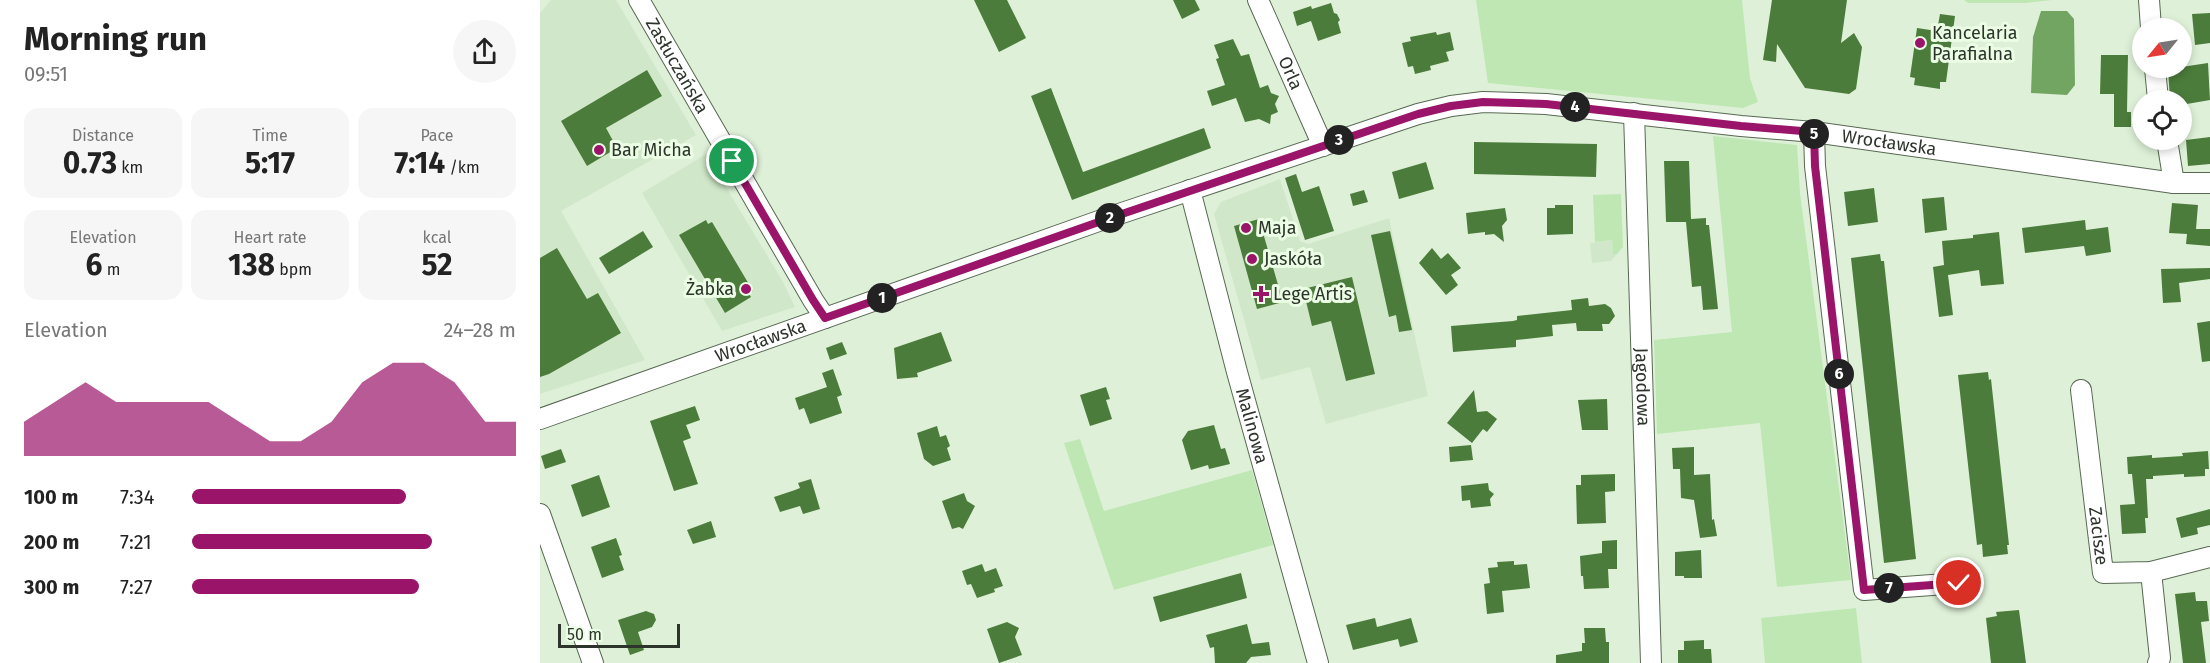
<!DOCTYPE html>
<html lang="en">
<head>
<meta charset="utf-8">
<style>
	body { margin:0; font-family:"Fira Sans",sans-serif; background:#f6f6f6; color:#222; height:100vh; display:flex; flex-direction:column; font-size:22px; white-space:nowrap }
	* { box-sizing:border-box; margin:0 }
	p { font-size:20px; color:#767676 }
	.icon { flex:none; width:33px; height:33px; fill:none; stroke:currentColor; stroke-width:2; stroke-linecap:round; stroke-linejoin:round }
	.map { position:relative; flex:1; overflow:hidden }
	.drawer { display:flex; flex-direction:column; background:#fff; width:540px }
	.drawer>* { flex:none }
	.needle { width:39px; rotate:240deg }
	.tools { position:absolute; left:1592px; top:18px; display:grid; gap:12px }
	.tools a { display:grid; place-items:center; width:60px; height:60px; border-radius:50%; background:#fff; box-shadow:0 3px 9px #0003; font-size:30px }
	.scale { position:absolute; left:18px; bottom:15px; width:122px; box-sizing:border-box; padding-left:6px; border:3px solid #2d342b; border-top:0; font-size:16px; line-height:21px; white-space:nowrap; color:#2d342b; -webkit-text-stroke:4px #ebfee5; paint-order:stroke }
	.pin { position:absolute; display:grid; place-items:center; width:51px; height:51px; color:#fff; margin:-26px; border:3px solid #fff; border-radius:50%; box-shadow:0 2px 6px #0007 }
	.km { position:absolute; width:30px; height:30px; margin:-15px; border-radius:50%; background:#222; color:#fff; font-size:16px; line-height:30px; text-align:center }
	.round { display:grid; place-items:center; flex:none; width:63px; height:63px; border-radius:32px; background:#f6f6f6 }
	.overview { display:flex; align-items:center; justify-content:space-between; height:102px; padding:0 24px }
	h1 { font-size:33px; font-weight:700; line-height:45px }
	.stats { display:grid; grid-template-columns:repeat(3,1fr); gap:9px; height:102px; padding:6px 24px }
	.stats div { display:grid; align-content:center; border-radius:15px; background:#f6f6f6; text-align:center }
	.stats b { font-size:30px; font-weight:700 }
	.stats small { font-size:16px; font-weight:400 }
	.stats p { font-size:16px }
	.chart { height:168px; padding:12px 24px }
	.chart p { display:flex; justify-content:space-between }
	.chart svg { width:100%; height:108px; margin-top:6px; fill:#9a156a; opacity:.7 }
	ul { padding:0 24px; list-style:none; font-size:20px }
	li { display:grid; grid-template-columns:96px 72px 1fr; align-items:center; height:45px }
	li i { height:15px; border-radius:8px; background:#9a156a }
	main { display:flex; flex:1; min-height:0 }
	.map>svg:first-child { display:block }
	.built { fill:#d0e8c9 }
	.green { fill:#bfe7b3 }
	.water { fill:#73a562 }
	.building { fill:#4c7c3b }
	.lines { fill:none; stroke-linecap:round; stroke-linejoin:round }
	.street-casing { stroke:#586853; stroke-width:22 }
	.street { stroke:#fff; stroke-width:20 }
	.route-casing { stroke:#fff; stroke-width:12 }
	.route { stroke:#9a156a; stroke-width:8 }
	.poi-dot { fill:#9a156a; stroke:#ebfee5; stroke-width:2 }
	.labels { text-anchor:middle; stroke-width:6; stroke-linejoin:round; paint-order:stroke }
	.poi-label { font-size:18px; fill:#2d342b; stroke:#ebfee5; text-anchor:start }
	.street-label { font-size:18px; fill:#2d342b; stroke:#ebfee5 }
</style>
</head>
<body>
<main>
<section class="drawer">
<div class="overview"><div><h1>Morning run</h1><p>09:51</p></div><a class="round"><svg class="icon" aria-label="share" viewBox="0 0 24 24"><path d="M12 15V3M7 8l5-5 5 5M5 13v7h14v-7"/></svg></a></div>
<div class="stats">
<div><p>Distance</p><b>0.73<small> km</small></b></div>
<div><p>Time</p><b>5:17</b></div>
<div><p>Pace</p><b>7:14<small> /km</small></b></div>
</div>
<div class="stats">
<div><p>Elevation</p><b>6<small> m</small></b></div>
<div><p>Heart rate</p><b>138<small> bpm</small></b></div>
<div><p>kcal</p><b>52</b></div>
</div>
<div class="chart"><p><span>Elevation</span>24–28 m</p>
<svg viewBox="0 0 160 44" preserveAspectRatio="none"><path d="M0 44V30L10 22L20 14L30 22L40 22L50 22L60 22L70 30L80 38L90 38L100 30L110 14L120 6L130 6L140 14L150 30L160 30V44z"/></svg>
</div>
<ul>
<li><b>100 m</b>7:34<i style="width:66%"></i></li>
<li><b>200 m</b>7:21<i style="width:74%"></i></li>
<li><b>300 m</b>7:27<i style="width:70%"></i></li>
</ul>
</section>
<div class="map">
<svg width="1670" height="663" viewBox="0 0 1670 663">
	<rect width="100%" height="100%" fill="#def1d8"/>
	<g class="built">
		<polygon points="11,0 76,0 156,135 21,211 105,360 0,394 0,13"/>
		<polygon points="166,154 242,280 255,307 182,331 102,193"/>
		<polygon points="740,179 760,241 768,244 849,218 888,396 786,424 770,367 721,380 674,214 681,202"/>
		<polygon points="1072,240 1073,253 1077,254 1071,261 1052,263 1050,243"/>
	</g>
	<g class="green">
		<polygon points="936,0 1202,0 1210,78 1218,102 1203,108 948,83"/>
		<polygon points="1424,0 1512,0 1486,3 1428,3"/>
		<polygon points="1173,136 1257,145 1260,193 1311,580 1237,587 1220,423 1117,434 1114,340 1192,332"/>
		<polygon points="1081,194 1083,247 1077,254 1073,254 1072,240 1055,242 1053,195"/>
		<polygon points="540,439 564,511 712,470 733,545 574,590 524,443"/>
		<polygon points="1316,608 1322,663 1225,663 1221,618"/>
	</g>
	<polygon class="water" points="1501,11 1527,11 1534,19 1535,85 1527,95 1491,93 1493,37"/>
	<g class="building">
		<polygon points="434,0 467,0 486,38 459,52"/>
		<polygon points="633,0 655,0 660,10 642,19"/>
		<polygon points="1232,0 1307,0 1301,43 1314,33 1322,47 1316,89 1309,94 1265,88 1237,44 1236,62 1223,60"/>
		<polygon points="791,3 794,13 797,14 800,20 798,22 801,33 778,41 771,21 757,26 753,12 771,6 772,9"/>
		<polygon points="1670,13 1670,43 1655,45 1652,14"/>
		<polygon points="1400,14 1415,16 1406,82 1400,82 1400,89 1374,85 1375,78 1370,77 1377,28 1397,31"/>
		<polygon points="896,32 897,35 910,32 914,50 906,52 909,61 890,66 891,70 875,74 873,66 868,67 862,43 871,41 870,37"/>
		<polygon points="693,39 701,56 709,54 720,88 728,85 731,93 739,96 735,104 738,112 731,115 730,124 719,119 705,122 696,98 672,106 667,91 685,85 676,59 679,58 674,45"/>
		<polygon points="1561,55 1588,55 1587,112 1591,112 1591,127 1574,127 1574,94 1560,94"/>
		<polygon points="1668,63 1670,100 1641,105 1641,100 1630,100 1628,69"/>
		<polygon points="107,70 122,96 66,128 77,148 47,166 21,121"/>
		<polygon points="511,88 543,172 664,128 671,148 532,200 491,96"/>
		<polygon points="1670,137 1670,164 1648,166 1646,140"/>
		<polygon points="934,142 1057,144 1056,177 934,174"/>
		<polygon points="1124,161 1149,161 1151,219 1166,218 1166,225 1169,225 1178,309 1163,310 1161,286 1152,287 1146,222 1126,222"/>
		<polygon points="886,162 894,189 859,199 852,172"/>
		<polygon points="756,174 762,192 779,186 794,231 765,240 745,178"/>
		<polygon points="1334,188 1338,222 1308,226 1304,192"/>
		<polygon points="824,190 828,202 813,206 810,194"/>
		<polygon points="1404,197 1407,230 1385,233 1382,199"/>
		<polygon points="1632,203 1658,205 1656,229 1670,229 1670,246 1646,244 1647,234 1629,233"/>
		<polygon points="1015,205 1033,205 1033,234 1007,235 1007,208 1015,208"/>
		<polygon points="965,208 967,220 962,226 964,242 954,234 945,235 945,232 928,234 926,213"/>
		<polygon points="719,219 743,302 717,309 694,226"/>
		<polygon points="166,220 168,224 172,222 213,291 209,294 211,297 185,313 139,235"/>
		<polygon points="1545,220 1546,230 1568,227 1571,252 1546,256 1544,246 1485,253 1482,228"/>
		<polygon points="103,231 113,247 69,274 59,258"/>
		<polygon points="850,231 872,330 859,332 856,315 849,317 831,235"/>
		<polygon points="1459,232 1464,284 1441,286 1439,270 1408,275 1413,315 1399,317 1393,267 1404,265 1402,241 1433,238 1433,235"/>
		<polygon points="17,248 47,299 58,293 81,333 9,374 0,377 0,258"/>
		<polygon points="892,248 901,259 908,253 921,268 911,275 918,285 906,295 879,263"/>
		<polygon points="1340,254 1341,261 1344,261 1376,559 1344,563 1311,258"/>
		<polygon points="1670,268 1670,279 1639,283 1641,302 1623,303 1621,269"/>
		<polygon points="812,277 835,374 806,381 791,321 772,326 763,289"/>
		<polygon points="1048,298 1049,306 1065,304 1071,308 1075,316 1069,324 1062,324 1063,331 1037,331 1036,323 1012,325 1013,336 976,340 976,347 913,352 911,326 973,321 977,320 977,316 1032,310 1031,300"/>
		<polygon points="1670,321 1670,361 1662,362 1657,323"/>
		<polygon points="401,332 412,361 377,373 378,377 357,379 354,348"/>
		<polygon points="302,342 307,354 290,360 286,348"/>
		<polygon points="293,369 302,395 297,397 302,413 270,424 264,408 259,410 255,398 287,387 282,373"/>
		<polygon points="1448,372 1449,380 1451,379 1469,545 1467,545 1468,554 1443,557 1442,544 1437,545 1418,375"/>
		<polygon points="566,387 570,399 566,400 572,419 550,426 540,395"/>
		<polygon points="934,390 937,412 947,411 957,419 947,432 943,429 932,443 907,423"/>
		<polygon points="1067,399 1068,430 1042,430 1038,400"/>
		<polygon points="155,406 160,420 146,425 151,438 143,441 158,484 134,491 110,421"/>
		<polygon points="674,425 681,449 685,448 690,464 669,469 668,465 651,470 642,440 648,431"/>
		<polygon points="397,426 400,437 406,435 410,446 407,448 411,460 393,466 384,459 377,433"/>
		<polygon points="931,445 933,460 910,462 909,447"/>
		<polygon points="1154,447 1154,475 1170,474 1172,520 1174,519 1177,536 1160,538 1154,500 1141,498 1140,469 1133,469 1132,448"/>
		<polygon points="21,449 26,462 5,469 1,456"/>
		<polygon points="1668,451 1669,469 1665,469 1665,476 1644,477 1644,474 1613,476 1613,479 1606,479 1608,518 1605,518 1606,533 1582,534 1580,505 1595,504 1592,474 1588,474 1587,457 1612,455 1612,458 1643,456 1642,453"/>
		<polygon points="1075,474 1075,491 1065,492 1066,523 1037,524 1036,485 1041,485 1041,475"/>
		<polygon points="59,475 70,507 42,517 31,485"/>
		<polygon points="271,479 280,509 263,514 260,506 240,512 234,497 255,490 260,488 258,483"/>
		<polygon points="948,483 949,490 954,494 950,499 951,506 931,508 930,500 922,501 921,486"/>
		<polygon points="424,493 427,501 435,506 423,529 419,527 412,529 402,501"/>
		<polygon points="1670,509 1670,525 1657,528 1658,534 1641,538 1636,518"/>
		<polygon points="171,521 176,537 153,544 147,530"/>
		<polygon points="76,538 82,555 79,556 84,570 62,578 51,547"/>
		<polygon points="1077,540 1077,569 1068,569 1069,588 1044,589 1043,576 1041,576 1040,556 1062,553 1062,541"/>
		<polygon points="1161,550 1162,578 1144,578 1144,576 1135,576 1135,552"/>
		<polygon points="974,561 974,565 987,564 990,588 962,591 964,612 947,614 944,584 950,583 948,568 958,567 957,562"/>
		<polygon points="442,564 445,572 456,568 463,586 454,589 455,592 437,598 431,584 427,585 422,571"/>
		<polygon points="701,573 707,598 620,622 613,597"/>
		<polygon points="1655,592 1656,601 1667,601 1669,621 1661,622 1666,663 1643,663 1635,594"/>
		<polygon points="1479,610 1486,663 1451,663 1446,618 1457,616 1456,612"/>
		<polygon points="106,611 114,614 116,620 112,627 98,632 104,650 90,655 78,620"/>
		<polygon points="835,618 837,627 871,618 878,642 860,647 858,639 813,650 806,625"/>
		<polygon points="467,622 479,628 475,637 482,655 459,663 447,629"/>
		<polygon points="707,624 712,644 729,642 731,655 711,657 706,663 675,663 674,647 670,648 666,635"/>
		<polygon points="1044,628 1065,628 1066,642 1069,642 1069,663 1016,663 1016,655 1042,651 1042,643 1045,643"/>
		<polygon points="1164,640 1164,649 1171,649 1172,663 1138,663 1138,650 1144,650 1144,641"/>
	</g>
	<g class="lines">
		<defs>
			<g id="street">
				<path id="s1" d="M99,0L273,300L285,318"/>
				<path id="s2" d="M718,0L783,146"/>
				<polyline points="1609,0 1611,28"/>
				<polyline points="1615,68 1618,100"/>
				<path id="s3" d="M1094,113L1111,663"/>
				<polyline points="1274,132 1275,166 1324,590 1419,583"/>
				<polyline points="1627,140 1634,183"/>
				<path id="s4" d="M650,190L697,372L778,663"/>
				<path id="s5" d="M1541,390L1563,573L1611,572L1670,557"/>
				<path id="s6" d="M0,419L570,217L878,114L911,106L943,102L1006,104L1201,126L1274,132L1634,183H1670"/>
				<polyline points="0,514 53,663"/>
				<polyline points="1611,572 1620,658 1618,663"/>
			</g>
		</defs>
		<use href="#street" class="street-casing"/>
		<use href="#street" class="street"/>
	</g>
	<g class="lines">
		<defs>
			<polyline id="route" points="192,161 273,300 285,318 570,218 878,114 911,106 943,102 1006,104 1201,126 1274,132 1275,166 1324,590 1419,583"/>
		</defs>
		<use href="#route" class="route-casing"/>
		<use href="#route" class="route"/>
	</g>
	<g class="poi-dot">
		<circle cx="1380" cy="43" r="6"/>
		<circle cx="59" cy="150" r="6"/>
		<circle cx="706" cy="228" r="6"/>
		<circle cx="712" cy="259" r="6"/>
		<circle cx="206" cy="289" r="6"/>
		<path d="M718 285h6v6h6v6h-6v6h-6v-6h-6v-6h6z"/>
	</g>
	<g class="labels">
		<g class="poi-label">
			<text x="1392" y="39">Kancelaria<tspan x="1392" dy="21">Parafialna</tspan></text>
			<text x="71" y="156">Bar Micha</text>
			<text x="718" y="234">Maja</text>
			<text x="724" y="265">Jaskóła</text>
			<text x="194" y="295" text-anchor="end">Żabka</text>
			<text x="733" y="300">Lege Artis</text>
		</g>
		<g class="street-label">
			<text dy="6" stroke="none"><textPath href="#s1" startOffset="76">Zasłuczańska</textPath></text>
			<text dy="6" stroke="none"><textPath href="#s2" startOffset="80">Orla</textPath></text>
			<text dy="6" stroke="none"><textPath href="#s6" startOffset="1404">Wrocławska</textPath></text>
			<text dy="6" stroke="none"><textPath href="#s6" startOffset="234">Wrocławska</textPath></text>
			<text dy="6" stroke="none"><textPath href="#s3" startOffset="274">Jagodowa</textPath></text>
			<text dy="6" stroke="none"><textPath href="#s4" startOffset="244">Malinowa</textPath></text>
			<text dy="6" stroke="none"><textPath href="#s5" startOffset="147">Zacisze</textPath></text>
		</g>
	</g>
</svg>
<div class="tools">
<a><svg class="needle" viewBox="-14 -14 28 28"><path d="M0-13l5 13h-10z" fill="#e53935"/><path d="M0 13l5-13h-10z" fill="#767676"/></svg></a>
<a><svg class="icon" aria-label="locate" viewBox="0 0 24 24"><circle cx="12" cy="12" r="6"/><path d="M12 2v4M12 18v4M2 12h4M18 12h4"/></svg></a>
</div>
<div class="scale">50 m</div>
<div class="pin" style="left:192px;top:161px;background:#1e9e55"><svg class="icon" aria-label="arrive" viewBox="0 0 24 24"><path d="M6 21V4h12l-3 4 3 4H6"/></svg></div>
<div class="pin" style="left:1419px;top:583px;background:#d93025"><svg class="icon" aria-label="check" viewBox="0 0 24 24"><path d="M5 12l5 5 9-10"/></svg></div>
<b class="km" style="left:342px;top:298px">1</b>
<b class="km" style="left:570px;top:218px">2</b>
<b class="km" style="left:799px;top:140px">3</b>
<b class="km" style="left:1035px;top:107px">4</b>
<b class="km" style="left:1274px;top:134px">5</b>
<b class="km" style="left:1299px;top:374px">6</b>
<b class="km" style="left:1349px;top:588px">7</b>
</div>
</main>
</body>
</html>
